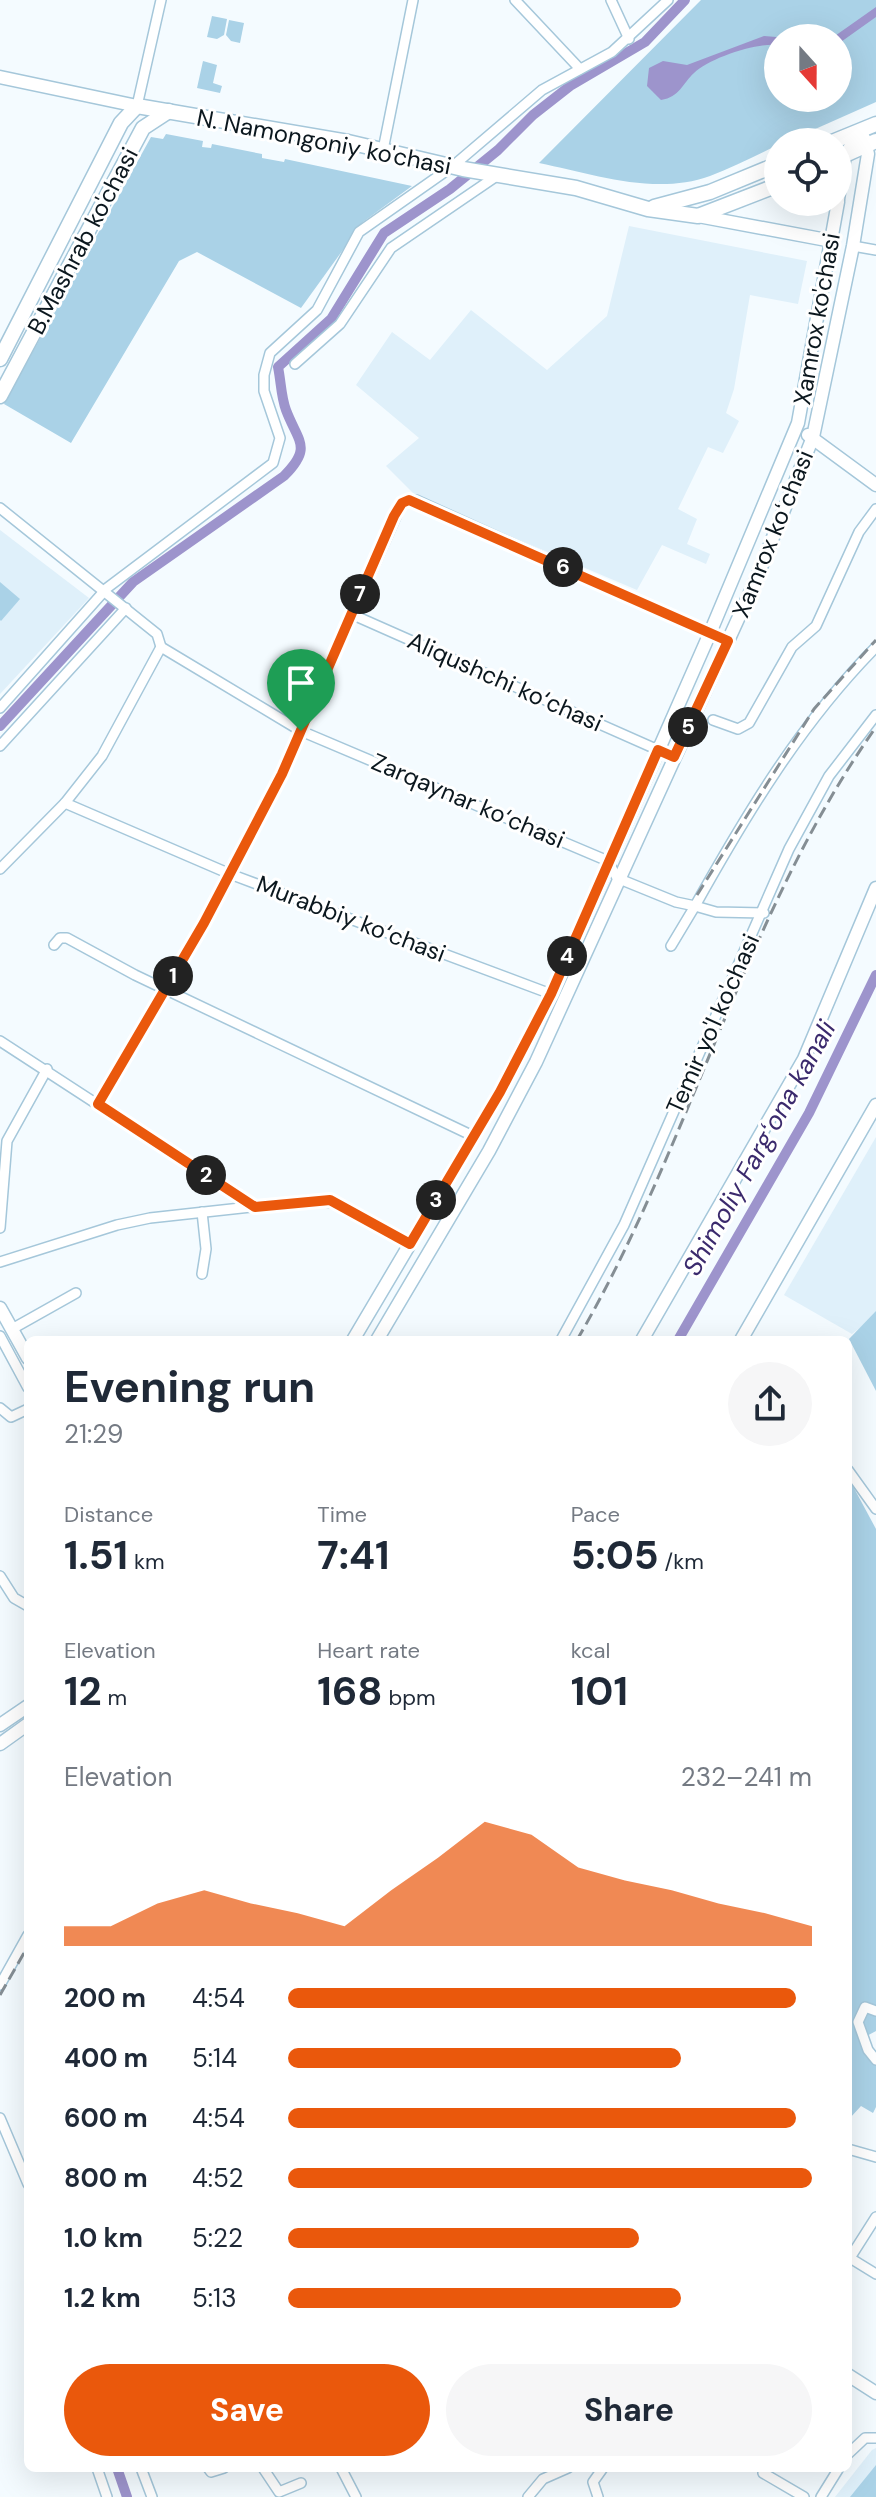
<!DOCTYPE html>
<html lang="en">
<head>
<meta charset="utf-8">
<style>
	body { margin:0; font-family:"DM Sans",sans-serif; background:#f6f6f7; color:#1f2937; height:100vh; display:flex; flex-direction:column; font-size:30px; white-space:nowrap }
	* { box-sizing:border-box; margin:0 }
	p { font-size:26px; color:#747a83 }
	.icon { flex:none; width:44px; height:44px; fill:none; stroke:currentColor; stroke-width:2; stroke-linecap:round; stroke-linejoin:round }
	.map { position:relative; flex:1; overflow:hidden }
	.panel { position:absolute; left:24px; top:1336px; width:828px; height:1136px; display:flex; flex-direction:column; background:#fff; border-radius:12px; box-shadow:0 8px 32px #0002 }
	.panel>* { flex:none }
	.needle { width:52px; rotate:159deg }
	.controls { position:absolute; left:764px; top:24px; display:grid; gap:16px }
	.controls a { display:grid; place-items:center; width:88px; height:88px; border-radius:50%; background:#fff; box-shadow:0 8px 32px #0002; font-size:40px }
	.pin { position:absolute; display:grid; place-items:center; width:68px; height:68px; color:#fff; margin:-82px -34px; border-radius:50% 50% 50% 0; rotate:-45deg; box-shadow:0 0 8px #0007 }
	.pin .icon { rotate:45deg }
	.km { position:absolute; width:40px; height:40px; margin:-20px; border-radius:50%; background:#222; color:#fff; font-size:22px; line-height:40px; text-align:center }
	.round { display:grid; place-items:center; flex:none; width:84px; height:84px; border-radius:42px; background:#f6f6f7 }
	.head { display:flex; align-items:center; justify-content:space-between; height:136px; padding:0 40px }
	h1 { font-size:44px; font-weight:700; line-height:60px }
	.metrics { display:grid; grid-template-columns:repeat(3,1fr); gap:12px; height:136px; padding:8px 40px }
	.metrics div { display:grid; align-content:center }
	.metrics b { font-size:40px; font-weight:700 }
	.metrics small { font-size:22px; font-weight:400 }
	.metrics p { font-size:22px }
	.chart { height:224px; padding:16px 40px }
	.chart p { display:flex; justify-content:space-between }
	.chart svg { width:100%; height:144px; margin-top:8px; fill:#ea580c; opacity:.7 }
	.cta { display:flex; gap:16px; margin-top:auto; padding:16px 40px }
	.cta a { flex:1; height:92px; border-radius:48px; background:#ea580c; color:#fff; font-size:32px; font-weight:700; line-height:92px; text-align:center }
	.cta a+a { background:#f6f6f7; color:#1f2937 }
	ul { padding:0 40px; list-style:none; font-size:26px }
	li { display:grid; grid-template-columns:128px 96px 1fr; align-items:center; height:60px }
	li i { height:20px; border-radius:10px; background:#ea580c }
	.map>svg:first-child { display:block }
	.built { fill:#dff0fa }
	.green { fill:#aad2e7; fill-rule:evenodd }
	.water { fill:#9d94cc }
	.lines { fill:none; stroke-linecap:round; stroke-linejoin:round }
	.canal { stroke:#9d94cc; stroke-width:10 }
	.street-casing { stroke:#a5c7da; stroke-width:12 }
	.secondary-casing { stroke:#a5c7da; stroke-width:15 }
	.primary-casing { stroke:#a5c7da; stroke-width:17 }
	.street { stroke:#fff; stroke-width:9 }
	.secondary { stroke:#fff; stroke-width:12 }
	.primary { stroke:#fff; stroke-width:14 }
	.rail { stroke:#858e94; stroke-width:3; stroke-dasharray:12 6; stroke-linecap:butt }
	.route-casing { stroke:#fff; stroke-width:16 }
	.route { stroke:#ea580c; stroke-width:10 }
	.labels { text-anchor:middle; stroke-width:6; stroke-linejoin:round; paint-order:stroke }
	.street-label { font-size:24px; fill:#0b171e; stroke:#fff }
	.water-label { font-size:26px; font-style:italic; fill:#3b2a6d; stroke:#fff }
</style>
</head>
<body>
<div class="map">
<svg width="876" height="2497" viewBox="0 0 876 2497">
	<rect width="100%" height="100%" fill="#f4fbff"/>
	<g class="built">
		<polygon points="629,226 807,261 798,304 750,295 734,389 726,413 739,421 723,453 708,447 678,509 697,519 687,544 710,554 706,564 662,545 637,590 416,496 386,466 419,438 356,385 392,332 430,360 471,310 547,370 607,316"/>
		<polygon points="0,530 89,598 0,694"/>
		<polygon points="876,1137 876,1315 852,1334 784,1295"/>
		<polygon points="876,2448 876,2497 835,2497 872,2450"/>
	</g>
	<g class="green">
		<path d="M701,0H876V102L786,142H778V145C755,156 733,167 710,176C655,196 593,174 539,163ZM778,38H838V98H778Z"/>
		<polygon points="212,16 227,19 224,35 217,39 207,37"/>
		<polygon points="229,20 244,23 240,43 231,41 226,35"/>
		<polygon points="203,61 217,65 213,83 222,86 220,93 197,88"/>
		<polygon points="166,134 203,141 202,147 211,148 212,144 262,154 262,158 284,162 285,159 412,186 363,222 301,308 197,252 179,261 71,443 4,404 151,137 163,139"/>
		<polygon points="0,582 20,599 1,621 0,620"/>
		<polygon points="876,1311 876,1391 849,1339"/>
		<polygon points="848,1477 876,1529 876,2031 861,2039 876,2065 876,2107 873,2113 861,2106 850,2118"/>
		<polygon points="876,2465 876,2497 850,2497"/>
	</g>
	<g class="water">
		<polygon points="876,7 876,17 838,44 838,38 832,38"/>
		<path d="M764,36L788,38H778V45C758,42 709,58 694,73C682,84 680,97 661,100L647,86L649,68L663,61L687,65Z"/>
	</g>
	<g class="lines">
		<g class="canal">
			<path d="M0,726L133,582L284,476C313,447 298,442 286,410C281,397 281,381 278,367L331,319L384,233L450,189L498,150L533,115L570,86L645,42L685,0"/>
			<polyline points="678,1340 809,1113 876,975"/>
			<polyline points="117,2468 127,2497"/>
		</g>
		<defs>
			<g id="street">
				<polyline points="515,0 580,69"/>
				<polyline points="611,0 629,39"/>
				<polyline points="137,106 161,0"/>
				<polyline points="383,150 413,0"/>
				<polyline points="853,246 876,250"/>
				<polyline points="295,364 340,324 391,248 498,175"/>
				<polyline points="0,508 157,634 161,647"/>
				<polyline points="351,614 674,757"/>
				<path d="M161,647L301,731L608,861L617,878L676,902L695,906C747,813 801,723 876,647"/>
				<polyline points="0,708 107,588 273,463 280,438 264,391 264,375 270,353 317,310 359,232 453,166 542,90 612,52 668,0"/>
				<polyline points="713,720 738,729 749,723 792,647 816,626 859,532 876,509"/>
				<polyline points="0,746 126,608"/>
				<polyline points="65,803 230,874 551,994"/>
				<polyline points="0,869 65,803 102,756 161,647"/>
				<polyline points="54,945 60,938 67,938 135,975 473,1136"/>
				<polyline points="671,946 695,906 716,912 764,913"/>
				<polyline points="0,1041 255,1207"/>
				<polyline points="98,1104 204,923 282,774 402,503 416,500 728,641"/>
				<polyline points="202,1212 206,1249 202,1274"/>
				<polyline points="0,1228 7,1141 47,1069"/>
				<polyline points="0,1262 117,1225 150,1218 314,1200 339,1204 410,1244"/>
				<polyline points="12,1329 76,1293"/>
				<polyline points="0,1336 28,1388"/>
				<polyline points="561,1340 624,1225 789,849 829,776 876,715"/>
				<polyline points="0,1408 11,1417 28,1409"/>
				<polyline points="848,1470 876,1509"/>
				<polyline points="0,1576 14,1598 28,1606"/>
				<polyline points="0,1985 28,1935"/>
				<polyline points="876,2011 865,2007 858,2022 868,2050 876,2060"/>
				<polyline points="0,2118 28,2184"/>
				<polyline points="848,2149 876,2157"/>
				<polyline points="850,2258 876,2274"/>
				<polyline points="848,2261 876,2217"/>
				<polyline points="848,2454 865,2438 876,2438"/>
				<polyline points="97,2468 107,2497"/>
				<polyline points="141,2468 152,2497"/>
				<polyline points="208,2468 211,2472 224,2468"/>
				<polyline points="263,2468 279,2492 301,2483"/>
				<polyline points="341,2468 356,2497"/>
				<polyline points="763,2473 804,2497"/>
				<polyline points="528,2497 543,2479 568,2468"/>
				<polyline points="598,2497 593,2482 603,2468"/>
				<polyline points="821,2497 839,2468"/>
			</g>
			<g id="secondary">
				<polyline points="0,77 137,106"/>
				<polyline points="838,199 845,155 861,130"/>
				<polyline points="698,216 832,241"/>
				<polyline points="808,435 876,485"/>
				<polyline points="0,1308 28,1358"/>
				<polyline points="353,1340 500,1092 551,994 710,633 798,423 838,202"/>
				<polyline points="377,1340 489,1151 536,1062 758,575 813,437 853,246 868,154 864,138"/>
				<polyline points="642,1340 804,1059 876,888"/>
				<polyline points="741,1340 876,1105"/>
				<polyline points="0,1725 28,1706"/>
				<polyline points="0,1744 28,1724"/>
				<polyline points="848,2375 876,2393"/>
			</g>
			<g id="primary">
				<polyline points="137,106 348,142 463,169 576,188 648,209 698,216 778,185"/>
				<polyline points="832,142 876,124"/>
				<polyline points="838,158 876,141"/>
				<polyline points="654,207 710,192 778,164"/>
				<polyline points="0,359 121,123 137,106"/>
				<polyline points="0,396 143,128 169,111"/>
			</g>
		</defs>
		<use href="#street" class="street-casing"/>
		<use href="#secondary" class="secondary-casing"/>
		<use href="#primary" class="primary-casing"/>
		<use href="#street" class="street"/>
		<use href="#secondary" class="secondary"/>
		<use href="#primary" class="primary"/>
		<g class="rail">
			<polyline points="697,895 814,709 876,640"/>
			<path d="M577,1340C692,1143 744,914 876,727"/>
			<polyline points="0,1995 28,1946"/>
		</g>
	</g>
	<g class="lines">
		<defs>
			<polygon id="route" points="409,500 728,641 674,757 658,750 551,994 500,1092 410,1244 330,1200 255,1207 98,1104 204,923 282,774 394,516 402,503"/>
		</defs>
		<use href="#route" class="route-casing"/>
		<use href="#route" class="route"/>
	</g>
	<g class="labels">
		<g class="street-label">
			<text transform="translate(324 142) rotate(11)" y="8">N. Namongoniy ko'chasi</text>
			<text transform="translate(83 241) rotate(-62)" y="8">B.Mashrab ko'chasi</text>
			<text transform="translate(817 319) rotate(-80)" y="8">Xamrox ko'chasi</text>
			<text transform="translate(773 534) rotate(-68)" y="8">Xamrox koʻchasi</text>
			<text transform="translate(505 682) rotate(24)" y="8">Aliqushchi ko‘chasi</text>
			<text transform="translate(468 801) rotate(23)" y="8">Zarqaynar ko‘chasi</text>
			<text transform="translate(351 919) rotate(21)" y="8">Murabbiy ko‘chasi</text>
			<text transform="translate(713 1024) rotate(-66)" y="8">Temir yo'l ko'chasi</text>
		</g>
		<g class="water-label">
			<text transform="translate(759 1148) rotate(-61)" y="9">Shimoliy Fargʻona kanali</text>
		</g>
	</g>
</svg>
<div class="controls">
<a><svg class="needle" viewBox="-14 -14 28 28"><path d="M0-13l5 13h-10z" fill="#e53935"/><path d="M0 13l5-13h-10z" fill="#747a83"/></svg></a>
<a><svg class="icon" aria-label="locate" viewBox="0 0 24 24"><circle cx="12" cy="12" r="6"/><path d="M12 2v4M12 18v4M2 12h4M18 12h4"/></svg></a>
</div>
<div class="pin" style="left:301px;top:731px;background:#1e9e55"><svg class="icon" aria-label="arrive" viewBox="0 0 24 24"><path d="M6 21V4h12l-3 4 3 4H6"/></svg></div>
<b class="km" style="left:173px;top:976px">1</b>
<b class="km" style="left:206px;top:1175px">2</b>
<b class="km" style="left:436px;top:1200px">3</b>
<b class="km" style="left:567px;top:956px">4</b>
<b class="km" style="left:688px;top:727px">5</b>
<b class="km" style="left:563px;top:567px">6</b>
<b class="km" style="left:360px;top:594px">7</b>
<section class="panel">
<div class="head"><div><h1>Evening run</h1><p>21:29</p></div><a class="round"><svg class="icon" aria-label="share" viewBox="0 0 24 24"><path d="M12 15V3M7 8l5-5 5 5M5 13v7h14v-7"/></svg></a></div>
<div class="metrics">
<div><p>Distance</p><b>1.51<small> km</small></b></div>
<div><p>Time</p><b>7:41</b></div>
<div><p>Pace</p><b>5:05<small> /km</small></b></div>
</div>
<div class="metrics">
<div><p>Elevation</p><b>12<small> m</small></b></div>
<div><p>Heart rate</p><b>168<small> bpm</small></b></div>
<div><p>kcal</p><b>101</b></div>
</div>
<div class="chart"><p><span>Elevation</span>232–241 m</p>
<svg viewBox="0 0 160 44" preserveAspectRatio="none"><path d="M0 44V38L10 38L20 31L30 27L40 31L50 34L60 38L70 27L80 17L90 6L100 10L110 20L120 24L130 27L140 31L150 34L160 38V44z"/></svg>
</div>
<ul>
<li><b>200 m</b>4:54<i style="width:97%"></i></li>
<li><b>400 m</b>5:14<i style="width:75%"></i></li>
<li><b>600 m</b>4:54<i style="width:97%"></i></li>
<li><b>800 m</b>4:52<i style="width:100%"></i></li>
<li><b>1.0 km</b>5:22<i style="width:67%"></i></li>
<li><b>1.2 km</b>5:13<i style="width:75%"></i></li>
</ul>
<div class="cta"><a>Save</a><a>Share</a></div>
</section>
</div>
</body>
</html>
